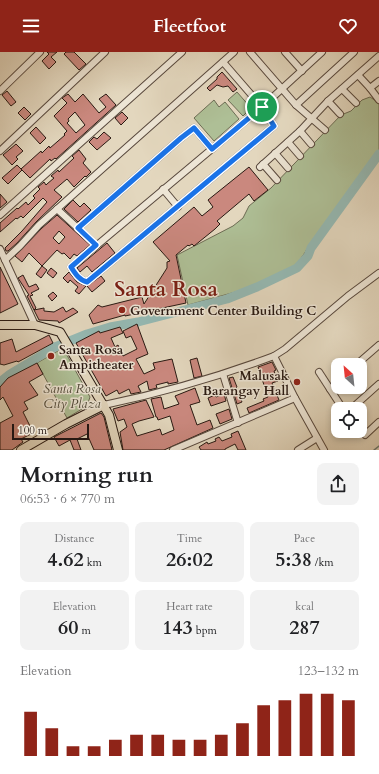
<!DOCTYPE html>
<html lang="en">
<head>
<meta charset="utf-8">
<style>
	body { margin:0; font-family:Cardo,serif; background:#f2f2f2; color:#202124; height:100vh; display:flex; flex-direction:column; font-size:15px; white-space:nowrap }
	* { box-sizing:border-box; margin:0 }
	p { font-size:13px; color:#757577 }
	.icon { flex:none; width:22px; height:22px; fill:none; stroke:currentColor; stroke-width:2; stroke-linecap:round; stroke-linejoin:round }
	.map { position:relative; height:398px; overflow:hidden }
	.panel { display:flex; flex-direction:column; background:#fff; flex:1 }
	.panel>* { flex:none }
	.needle { width:26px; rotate:333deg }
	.fabs { position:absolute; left:331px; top:306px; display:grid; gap:8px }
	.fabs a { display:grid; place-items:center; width:36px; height:36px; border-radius:8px; background:#fff; box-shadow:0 2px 6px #0003; font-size:20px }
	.scale { position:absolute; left:12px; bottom:10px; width:77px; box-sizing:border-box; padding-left:4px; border:2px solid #291912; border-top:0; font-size:11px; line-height:14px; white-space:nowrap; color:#291912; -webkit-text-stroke:3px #ede5d5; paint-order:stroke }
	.pin { position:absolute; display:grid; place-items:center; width:34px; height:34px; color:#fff; margin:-17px; border:2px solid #fff; border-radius:50%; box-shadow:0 1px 4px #0007 }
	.round { display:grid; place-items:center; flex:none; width:42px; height:42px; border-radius:8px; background:#f2f2f2 }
	.head { display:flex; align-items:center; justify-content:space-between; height:68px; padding:0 20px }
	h1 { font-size:22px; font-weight:600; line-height:30px }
	.figures { display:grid; grid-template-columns:repeat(3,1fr); gap:6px; height:68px; padding:4px 20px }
	.figures div { display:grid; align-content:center; border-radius:8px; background:#f2f2f2; text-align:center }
	.figures b { font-size:20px; font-weight:600 }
	.figures small { font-size:11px; font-weight:400 }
	.figures p { font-size:11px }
	.chart { height:112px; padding:8px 20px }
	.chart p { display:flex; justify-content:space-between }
	.chart svg { width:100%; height:72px; margin-top:4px; stroke:#8f2418; stroke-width:6 }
	header { display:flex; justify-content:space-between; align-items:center; height:52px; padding:0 20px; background:#8f2418; color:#fff; font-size:18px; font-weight:600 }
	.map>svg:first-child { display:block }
	.green { fill:#aebf96; stroke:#6c6c54 }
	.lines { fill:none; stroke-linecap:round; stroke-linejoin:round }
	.stream { stroke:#6a7973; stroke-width:1.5 }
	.river { stroke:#95b9b3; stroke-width:9 }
	.building { fill:#ca887e; stroke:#291912; fill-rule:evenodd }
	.minor-casing { stroke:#58483d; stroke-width:8 }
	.major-casing { stroke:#291912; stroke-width:10 }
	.minor { stroke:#ede5d5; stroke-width:6 }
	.major { stroke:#e3d7be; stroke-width:8 }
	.route-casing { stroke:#fff; stroke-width:8 }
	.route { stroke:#1a73e8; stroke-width:5 }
	.poi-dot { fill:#8f2418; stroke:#ede5d5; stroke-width:1.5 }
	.labels { text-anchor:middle; stroke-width:3; stroke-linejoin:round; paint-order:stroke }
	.poi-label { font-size:13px; font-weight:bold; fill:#291912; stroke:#ede5d5; text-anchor:start }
	.park-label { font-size:13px; font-style:italic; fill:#514b3a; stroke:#ede5d5 }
	.town-label { font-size:21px; font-weight:bold; fill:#7a1f14; stroke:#ede5d5 }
</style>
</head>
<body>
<header><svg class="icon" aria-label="menu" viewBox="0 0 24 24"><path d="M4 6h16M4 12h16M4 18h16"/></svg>Fleetfoot<svg class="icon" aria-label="heart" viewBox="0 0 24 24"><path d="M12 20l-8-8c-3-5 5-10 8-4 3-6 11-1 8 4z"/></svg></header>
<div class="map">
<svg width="379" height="398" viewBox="0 0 379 398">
	<rect width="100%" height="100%" fill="#e3d7be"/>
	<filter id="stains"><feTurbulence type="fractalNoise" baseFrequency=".005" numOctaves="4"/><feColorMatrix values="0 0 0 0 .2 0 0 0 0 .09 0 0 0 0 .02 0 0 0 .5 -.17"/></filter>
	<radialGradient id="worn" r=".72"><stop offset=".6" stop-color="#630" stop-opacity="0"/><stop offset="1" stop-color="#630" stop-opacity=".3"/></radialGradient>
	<g class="green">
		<polygon points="237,40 251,56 243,64 228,48"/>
		<polygon points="370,45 379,51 379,98 317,184 310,192 304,202 296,213 250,236 188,253 177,203 233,174 243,166 249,154 271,136 341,63 351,59 362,48"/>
		<polygon points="214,48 219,55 225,50 239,67 214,89 194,66"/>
		<polygon points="63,296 90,345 87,354 67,366 37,311"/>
	</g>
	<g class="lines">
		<polyline class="stream" points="374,398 379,394"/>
		<polyline class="river" points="0,330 10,322 55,295 87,282 110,275 138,270 227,247 257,235 297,216 308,204 311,196 379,102"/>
	</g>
	<g class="building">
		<polygon points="47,0 57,0 51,5 56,10 49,17 42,9 49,2"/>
		<polygon points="66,0 74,0 86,12 79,18 64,2"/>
		<polygon points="222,20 237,37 233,40 228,34 223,35 217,33 210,39 207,36 217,27 217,25"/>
		<polygon points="7,39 16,50 11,54 2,43"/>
		<path d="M68,42L75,50L83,42L99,61L106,55L99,47L106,42L116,53L56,107L55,106L51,109L50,107L30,126L21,117L41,99L42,101L49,94L50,96L65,83L64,82L67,79L54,64L67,51L62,46ZM75,60L85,73L76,81L67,71L69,69L68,67Z"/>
		<polygon points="24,55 31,62 25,68 18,61"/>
		<polygon points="122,60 128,66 121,73 115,66"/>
		<polygon points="36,75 46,86 40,92 30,81"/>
		<polygon points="104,80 111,86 97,98 89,90 94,85 97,87"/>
		<polygon points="16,92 23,99 16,105 18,107 12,113 3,103"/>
		<polygon points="79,98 86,107 83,111 91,120 86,125 85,124 74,135 67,127 54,138 62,145 36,170 17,191 8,199 6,199 5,196 22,179 47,150 43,146 23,166 21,164 17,167 16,166 0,180 0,171 17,156 18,157 26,150 28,153 35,146 33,144 40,137 38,135 44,130 46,133 47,132 54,126 51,124 58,118 59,120 74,106 72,104"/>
		<polygon points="17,113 22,118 8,132 2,126"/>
		<polygon points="249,115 268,138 254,149 249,142 217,169 220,172 215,177 194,194 192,192 189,194 188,193 176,203 186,251 125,264 125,263 93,272 89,263 98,253 102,255 142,245 144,252 167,216 167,210 170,209 153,190 194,155 202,164 213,155 208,148"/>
		<polygon points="0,142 7,150 0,156"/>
		<polygon points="73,148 80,155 84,151 91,158 78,170 64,157"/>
		<path d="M57,163L90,193L77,204L74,202L70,207L64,201L62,202L57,198L42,214L29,201L22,210L15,204L42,176ZM59,179L65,185L59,192L53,186Z"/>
		<polygon points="107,191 115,201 92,220 87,214 80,220 77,216"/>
		<polygon points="42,214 47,218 41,226 36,222"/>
		<polygon points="0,215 18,252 0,261"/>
		<polygon points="51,216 57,221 53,226 47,221"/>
		<polygon points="69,220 77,230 86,234 79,242 75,239 78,235 70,228 68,231 63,226"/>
		<polygon points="23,223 29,235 36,232 39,237 31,241 33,243 30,244 36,256 34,258 44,256 44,259 54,260 63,255 66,260 73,256 78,260 59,271 58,269 39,268 27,244 29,243 18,226"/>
		<polygon points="101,224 105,229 92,240 87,234"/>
		<polygon points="53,240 57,244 52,249 48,244"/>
		<polygon points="137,272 148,302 136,307 144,322 155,317 153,311 172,307 178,330 168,332 168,330 156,333 157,336 149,338 147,329 138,334 141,340 131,342 129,337 119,342 117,338 106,344 76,291 99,279 100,281 120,275 123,281 111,286 115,295 118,293 123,304 137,297 131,284 126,286 123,279"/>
		<polygon points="49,283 53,291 18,310 17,309 4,313 0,312 0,291 12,287 16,300"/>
		<polygon points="197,306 202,324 194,326 190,308"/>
		<polygon points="272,310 276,318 274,319 278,329 272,331 279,348 249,361 247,356 264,349 263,347 268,345 258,315"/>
		<polygon points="37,311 43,322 29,330 38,343 24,350 28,357 23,360 31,376 28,378 31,382 21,387 23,390 12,398 0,398 0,371 13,364 3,345 0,348 0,335 8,326"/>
		<polygon points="233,325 237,335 236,336 242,350 237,352 229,326"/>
		<polygon points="195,336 200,350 190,353 197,373 210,368 213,376 164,398 123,398 120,380 127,375 124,367 118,369 113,357 146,348 154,365 139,369 132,372 137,384 160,377 162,383 174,378 170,364 158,368 157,365 156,365 151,347 161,345 164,357 179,352 175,344"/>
		<polygon points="224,342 226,349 211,354 208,346 215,343 216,345"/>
		<polygon points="229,357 232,367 220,372 216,362"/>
		<polygon points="101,361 104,365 112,398 94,398 87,382 77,387 81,398 74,398 70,388 59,394 54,385"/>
		<polygon points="238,379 246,398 238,398 235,392 225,397 225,398 201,398 199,395 207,390 208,392 216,389 215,387 219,385 222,389 232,385 231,382"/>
	</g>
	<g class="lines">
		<defs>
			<g id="minor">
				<polyline points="250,0 296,53 325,78"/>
				<polyline points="285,0 302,19"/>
				<path d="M223,10L262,55L274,74L87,230C79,228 75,221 71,215L262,55L322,0"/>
				<polyline points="358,23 370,36 379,48"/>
				<polyline points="370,36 379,29"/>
				<polyline points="342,37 356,51"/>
				<polyline points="0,39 40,0"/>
				<polyline points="328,49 340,62"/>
				<polyline points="296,53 354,0"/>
				<polyline points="300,79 311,92"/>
				<polyline points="288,90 300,104"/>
				<polyline points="0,99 105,0"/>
				<polyline points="275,101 288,116"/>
				<polyline points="263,112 277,128"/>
				<polyline points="260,115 300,79 328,49 379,4"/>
				<polyline points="163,137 178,155"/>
				<polyline points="57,157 96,193"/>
				<polyline points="0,163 182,0"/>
				<polyline points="78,176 181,86 194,76 212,97"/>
				<polyline points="0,197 35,273"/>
				<polyline points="5,208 20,194 39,173 234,0"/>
				<polyline points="274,304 295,346 324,398"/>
				<polyline points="356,313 379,293"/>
				<polyline points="319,320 343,357"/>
				<polyline points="223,322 238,371"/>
				<polyline points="330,337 338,330"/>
				<path d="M104,353C162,341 218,325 274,304L285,297L348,244L379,221"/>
				<polyline points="351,357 379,332"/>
				<polyline points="360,378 365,383 379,370"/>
				<polyline points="173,398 295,346"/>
				<polyline points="298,398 317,386"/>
			</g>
			<g id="major">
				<polyline points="0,273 35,273 60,280 109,363 118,398"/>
				<polyline points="21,398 66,372 104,353"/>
			</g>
		</defs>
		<use href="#minor" class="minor-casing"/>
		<use href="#major" class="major-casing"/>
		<use href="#minor" class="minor"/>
		<use href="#major" class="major"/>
	</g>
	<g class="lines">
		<defs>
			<path id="route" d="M262,55L274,74L87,230C79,228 75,221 71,215L96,193L78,176L181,86L194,76L212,97Z"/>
		</defs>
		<use href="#route" class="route-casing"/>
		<use href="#route" class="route"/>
	</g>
	<g class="poi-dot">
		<circle cx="122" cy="258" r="4"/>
		<circle cx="51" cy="304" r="4"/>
		<circle cx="297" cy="330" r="4"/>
	</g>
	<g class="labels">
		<g class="poi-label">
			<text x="130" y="263">Government Center Building C</text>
			<text x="59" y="302">Santa Rosa<tspan x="59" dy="15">Ampitheater</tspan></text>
			<text x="289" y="328" text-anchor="end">Malusak<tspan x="289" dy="15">Barangay Hall</tspan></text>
		</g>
		<g class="park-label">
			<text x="72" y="341">Santa Rosa<tspan x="72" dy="15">City Plaza</tspan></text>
		</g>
		<g class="town-label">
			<text x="166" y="244">Santa Rosa</text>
		</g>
	</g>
	<rect width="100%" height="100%" filter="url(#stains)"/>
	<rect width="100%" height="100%" fill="url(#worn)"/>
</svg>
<div class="fabs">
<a><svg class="needle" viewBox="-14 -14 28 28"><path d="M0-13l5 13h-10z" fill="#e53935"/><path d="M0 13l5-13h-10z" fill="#757577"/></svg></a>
<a><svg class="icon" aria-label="locate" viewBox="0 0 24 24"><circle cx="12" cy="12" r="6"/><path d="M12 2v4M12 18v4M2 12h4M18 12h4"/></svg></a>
</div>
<div class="scale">100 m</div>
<div class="pin" style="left:262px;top:55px;background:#1e9e55"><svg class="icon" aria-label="arrive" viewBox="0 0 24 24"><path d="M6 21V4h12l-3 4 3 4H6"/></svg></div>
</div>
<section class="panel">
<div class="head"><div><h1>Morning run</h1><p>06:53 · 6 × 770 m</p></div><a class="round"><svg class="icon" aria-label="share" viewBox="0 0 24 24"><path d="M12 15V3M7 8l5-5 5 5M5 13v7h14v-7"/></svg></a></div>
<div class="figures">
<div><p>Distance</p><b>4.62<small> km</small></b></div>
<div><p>Time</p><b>26:02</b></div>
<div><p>Pace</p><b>5:38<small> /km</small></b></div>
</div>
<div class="figures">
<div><p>Elevation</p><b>60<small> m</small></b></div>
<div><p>Heart rate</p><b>143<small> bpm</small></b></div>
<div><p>kcal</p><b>287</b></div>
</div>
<div class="chart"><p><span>Elevation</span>123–132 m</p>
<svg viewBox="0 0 160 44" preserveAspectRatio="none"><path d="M5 44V17M15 44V27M25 44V38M35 44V38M45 44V34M55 44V31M65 44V31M75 44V34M85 44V34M95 44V31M105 44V24M115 44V13M125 44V10M135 44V6M145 44V6M155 44V10"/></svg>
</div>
</section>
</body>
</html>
